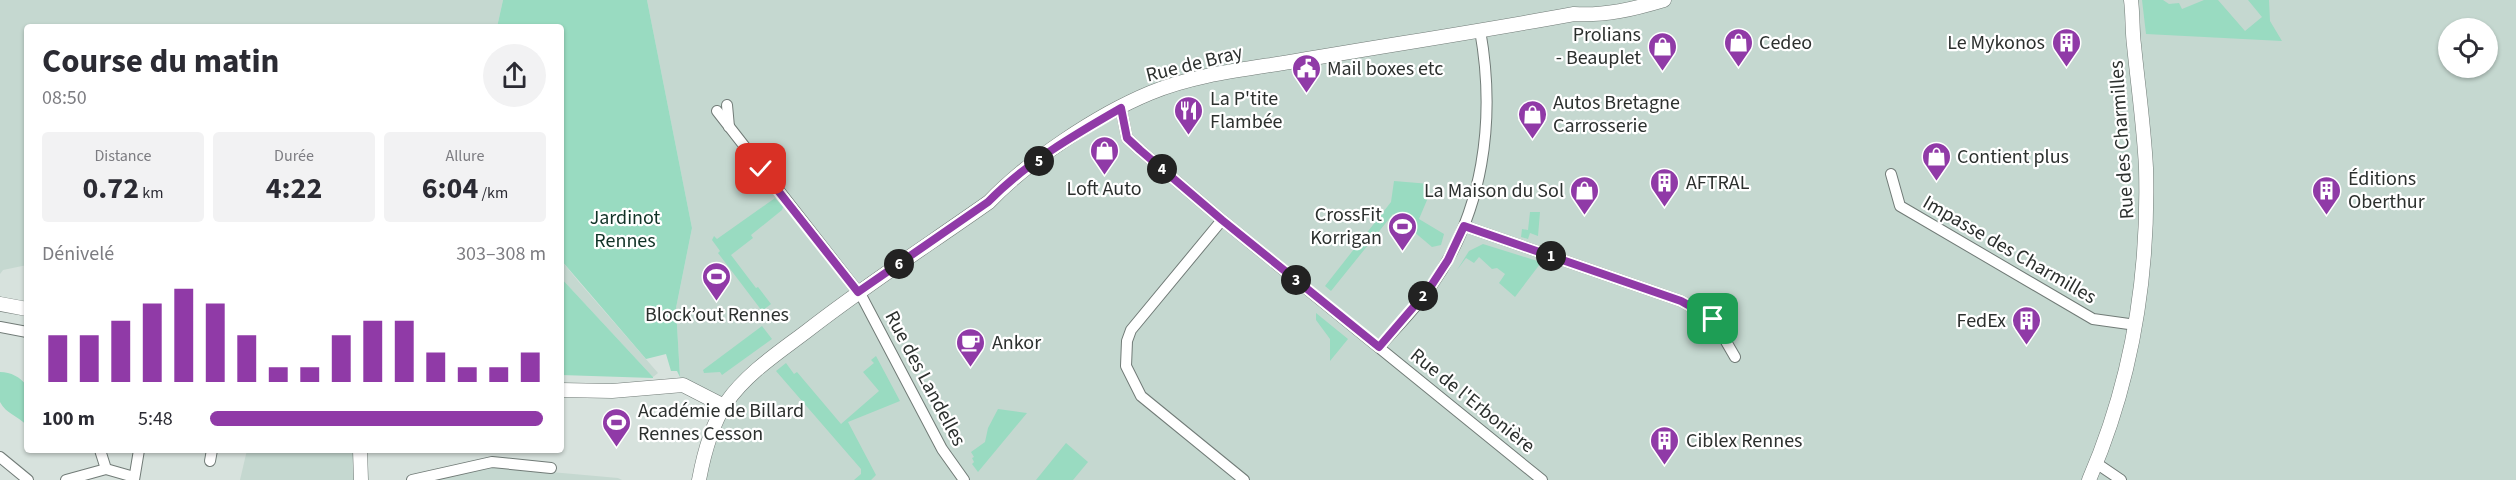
<!DOCTYPE html>
<html lang="fr">
<head>
<meta charset="utf-8">
<style>
	body { margin:0; font-family:"Source Sans 3",sans-serif; background:#f2f2f3; color:#2b2b33; height:100vh; display:flex; flex-direction:column; font-size:22px; white-space:nowrap }
	* { box-sizing:border-box; margin:0 }
	p { font-size:20px; color:#7c7c81 }
	.icon { flex:none; width:33px; height:33px; fill:none; stroke:currentColor; stroke-width:2; stroke-linecap:round; stroke-linejoin:round }
	.map { position:relative; flex:1; overflow:hidden }
	.details { position:absolute; left:24px; top:24px; width:540px; height:429px; display:flex; flex-direction:column; background:#fff; border-radius:6px; box-shadow:0 2px 4px #0004 }
	.details>* { flex:none }
	.tools { position:absolute; left:2438px; top:18px; display:grid; gap:12px }
	.tools a { display:grid; place-items:center; width:60px; height:60px; border-radius:50%; background:#fff; box-shadow:0 2px 4px #0004; font-size:30px }
	.pin { position:absolute; display:grid; place-items:center; width:51px; height:51px; color:#fff; margin:-26px; border-radius:12px; box-shadow:0 3px 9px #0006 }
	.km { position:absolute; width:30px; height:30px; margin:-15px; border-radius:50%; background:#222; color:#fff; font-size:16px; line-height:30px; text-align:center }
	.round { display:grid; place-items:center; flex:none; width:63px; height:63px; border-radius:32px; background:#f2f2f3 }
	.summary { display:flex; align-items:center; justify-content:space-between; height:102px; padding:0 18px }
	h1 { font-size:33px; font-weight:700; line-height:45px }
	.figures { display:grid; grid-template-columns:repeat(3,1fr); gap:9px; height:102px; padding:6px 18px }
	.figures div { display:grid; align-content:center; border-radius:6px; background:#f2f2f3; text-align:center }
	.figures b { font-size:30px; font-weight:700 }
	.figures small { font-size:16px; font-weight:400 }
	.figures p { font-size:16px }
	.chart { height:168px; padding:12px 18px }
	.chart p { display:flex; justify-content:space-between }
	.chart svg { width:100%; height:108px; margin-top:6px; stroke:#903aa7; stroke-width:6 }
	ul { padding:0 18px; list-style:none; font-size:20px }
	li { display:grid; grid-template-columns:96px 72px 1fr; align-items:center; height:45px }
	li i { height:15px; border-radius:8px; background:#903aa7 }
	.map>svg:first-child { display:block }
	.built { fill:#c5d8d0; fill-rule:evenodd }
	.green { fill:#99dbc1 }
	.lines { fill:none; stroke-linecap:round; stroke-linejoin:round }
	.minor-casing { stroke:#717b77; stroke-width:12 }
	.tertiary-casing { stroke:#717b77; stroke-width:15 }
	.minor { stroke:#fff; stroke-width:10 }
	.tertiary { stroke:#fff; stroke-width:14 }
	.route-casing { stroke:#fff; stroke-width:12 }
	.route { stroke:#903aa7; stroke-width:8 }
	.labels { text-anchor:middle; stroke-width:4.5; stroke-linejoin:round; paint-order:stroke }
	.poi-label { font-size:20px; fill:#2c302e; stroke:#fff; text-anchor:start }
	.street-label { font-size:20px; fill:#2c302e; stroke:#fff }
	.park-label { font-size:20px; fill:#103226; stroke:#fff }
</style>
</head>
<body>
<div class="map">
<svg width="2516" height="480" viewBox="0 0 2516 480">
	<rect width="100%" height="100%" fill="#d7e2dd"/>
	<g class="built">
		<polygon points="0,0 503,0 497,27 27,27 27,265 3,270 0,274"/>
		<path d="M647,0H2516V480H699L724,406L683,385L680,377L676,308L692,228ZM2448,28H2487V68H2448Z"/>
		<polygon points="561,260 578,281 658,373 653,377 561,278"/>
		<polygon points="247,450 360,450 361,480 240,480"/>
		<polygon points="492,462 551,472 618,478 622,480 412,480"/>
	</g>
	<g class="green">
		<polygon points="503,0 647,0 692,228 676,308 680,377 677,371 671,371 666,354 646,359 561,260 561,27 497,27"/>
		<polygon points="2142,0 2163,0 2169,4 2179,3 2182,9 2204,0 2218,0 2245,31 2262,17 2248,0 2269,0 2270,21 2282,41 2146,34"/>
		<polygon points="1394,181 1430,184 1430,193 1419,219 1444,234 1441,245 1432,247 1393,214 1331,291 1325,286 1391,202"/>
		<polygon points="775,198 783,207 782,210 751,235 753,238 731,255 756,288 758,287 771,304 762,311 718,253 720,251 712,240 714,236 717,239"/>
		<polygon points="1530,212 1540,212 1538,236 1530,233 1528,239 1521,237 1522,229 1528,230"/>
		<polygon points="1483,244 1547,264 1549,268 1548,270 1540,264 1515,297 1499,283 1505,274 1497,268 1492,269 1479,257 1474,263 1466,258 1457,270 1469,251"/>
		<polygon points="561,278 653,377 653,378 561,375"/>
		<polygon points="1316,313 1348,339 1330,361 1330,339 1316,320"/>
		<polygon points="762,326 772,339 722,375 720,372 704,373 703,370"/>
		<polygon points="876,356 900,401 848,422 876,475 871,480 854,480 861,474 861,469 776,371 786,363 794,374 797,372 841,424 879,391 863,372 874,363 871,360"/>
		<path d="M0,372C11,372 20,377 27,386V426C19,416 6,414 0,402Z"/>
		<polygon points="998,409 1027,413 978,472 972,464 974,462 972,458 974,457 971,452 985,442 988,428"/>
		<polygon points="1066,443 1088,462 1073,480 1036,480"/>
	</g>
	<g class="lines">
		<defs>
			<g id="minor">
				<polyline points="727,105 729,127"/>
				<polyline points="1121,108 1127,138 1140,150 1222,220 1542,480"/>
				<polyline points="717,111 862,297 942,449 964,480"/>
				<polyline points="1891,174 1900,206 2093,319 2136,325"/>
				<polyline points="1222,220 1131,330 1127,341 1126,366 1141,396 1244,480"/>
				<polyline points="1464,226 1681,301 1713,319 1735,357"/>
				<polyline points="0,327 27,332"/>
				<path d="M1379,347C1396,328 1415,309 1430,288C1484,213 1496,119 1480,30"/>
				<polyline points="100,450 106,469 134,477"/>
				<polyline points="0,457 28,480"/>
				<polyline points="210,461 212,450"/>
				<polyline points="2096,463 2121,480"/>
				<polyline points="66,480 106,469"/>
				<polyline points="134,480 139,450"/>
				<polyline points="412,480 492,462 551,468"/>
			</g>
			<g id="tertiary">
				<polyline points="0,304 27,309"/>
				<polyline points="561,390 612,391 683,385 724,406"/>
				<polyline points="360,450 361,480"/>
				<path d="M699,480C704,453 711,426 726,403C747,373 778,353 807,331C866,285 928,245 989,202C1028,161 1097,115 1150,93C1195,74 1248,69 1296,61C1389,45 1482,31 1574,14C1605,16 1634,9 1664,0"/>
				<path d="M2089,480C2132,381 2149,276 2146,168C2144,127 2138,86 2134,45C2132,30 2133,15 2131,0"/>
			</g>
		</defs>
		<use href="#minor" class="minor-casing"/>
		<use href="#tertiary" class="tertiary-casing"/>
		<use href="#minor" class="minor"/>
		<use href="#tertiary" class="tertiary"/>
	</g>
	<g class="lines">
		<defs>
			<path id="route" d="M761,169L858,292L988,202C1026,163 1074,135 1121,108L1127,138L1140,150L1222,220L1379,347L1429,289L1448,260L1464,226L1681,301L1713,319"/>
		</defs>
		<use href="#route" class="route-casing"/>
		<use href="#route" class="route"/>
	</g>
	<defs>
		<symbol id="shop-pin" viewBox="-11 -11 22 30"><path d="M0 17L-7.5 6A9.5 9.5 0 1 1 7.5 6Z" fill="#903aa7" stroke="#fff"/><path d="M-5-2.5h2.3a2.7 3.5 0 0 1 5.4 0H5L5.5 6h-11ZM-1.5-2.5h3a1.5 2.3 0 0 0-3 0Z" fill="#fff"/></symbol>
		<symbol id="building-pin" viewBox="-11 -11 22 30"><path d="M0 17L-7.5 6A9.5 9.5 0 1 1 7.5 6Z" fill="#903aa7" stroke="#fff"/><path d="M-4-6H4V6H1V3H-1V6H-4ZM-2.5-4.3h1.7v1.8h-1.7ZM.8-4.3h1.7v1.8H.8ZM-2.5-1h1.7V.8h-1.7ZM.8-1h1.7V.8H.8Z" fill="#fff"/></symbol>
		<symbol id="civic-pin" viewBox="-11 -11 22 30"><path d="M0 17L-7.5 6A9.5 9.5 0 1 1 7.5 6Z" fill="#903aa7" stroke="#fff"/><path d="M-.6-6.5H3V-4.5H.6V-3L4-1V1h2V6H-6V1h2V-1L-.6-3ZM-1.2 2.5V6h2.4V2.5Z" fill="#fff"/></symbol>
		<symbol id="restaurant-pin" viewBox="-11 -11 22 30"><path d="M0 17L-7.5 6A9.5 9.5 0 1 1 7.5 6Z" fill="#903aa7" stroke="#fff"/><path d="M-5-6h1v4h1v-4h1v4h1v-4h1v5L-1.5 .5V6h-2V.5L-5-1ZM5-6V6H3V1.5H1.5Q1.5-4 5-6Z" fill="#fff"/></symbol>
		<symbol id="stadium-pin" viewBox="-11 -11 22 30"><path d="M0 17L-7.5 6A9.5 9.5 0 1 1 7.5 6Z" fill="#903aa7" stroke="#fff"/><path d="M0-5a6.5 5 0 1 0 0 10a6.5 5 0 1 0 0-10ZM-3.5-1.8h7v3.6h-7Z" fill="#fff"/></symbol>
		<symbol id="cafe-pin" viewBox="-11 -11 22 30"><path d="M0 17L-7.5 6A9.5 9.5 0 1 1 7.5 6Z" fill="#903aa7" stroke="#fff"/><path d="M-5.5-4.5H6V0H3Q3 3.5 0 3.5H-2.5Q-5.5 3.5-5.5 0ZM3-3.2v2h1.7v-2ZM-6 4.5H4V6H-6Z" fill="#fff"/></symbol>
	</defs>
	<g fill-rule="evenodd">
		<use href="#shop-pin" x="1722" y="26" width="33" height="45"/>
		<use href="#building-pin" x="2050" y="26" width="33" height="45"/>
		<use href="#shop-pin" x="1646" y="30" width="33" height="45"/>
		<use href="#civic-pin" x="1290" y="52" width="33" height="45"/>
		<use href="#restaurant-pin" x="1172" y="94" width="33" height="45"/>
		<use href="#shop-pin" x="1516" y="98" width="33" height="45"/>
		<use href="#shop-pin" x="1088" y="134" width="33" height="45"/>
		<use href="#shop-pin" x="1920" y="140" width="33" height="45"/>
		<use href="#building-pin" x="1648" y="166" width="33" height="45"/>
		<use href="#shop-pin" x="1568" y="174" width="33" height="45"/>
		<use href="#building-pin" x="2310" y="174" width="33" height="45"/>
		<use href="#stadium-pin" x="1386" y="210" width="33" height="45"/>
		<use href="#stadium-pin" x="700" y="260" width="33" height="45"/>
		<use href="#building-pin" x="2010" y="304" width="33" height="45"/>
		<use href="#cafe-pin" x="954" y="326" width="33" height="45"/>
		<use href="#stadium-pin" x="600" y="406" width="33" height="45"/>
		<use href="#building-pin" x="1648" y="424" width="33" height="45"/>
	</g>
	<g class="labels">
		<g class="poi-label">
			<text x="1641" y="41" text-anchor="end">Prolians<tspan x="1641" dy="23">- Beauplet</tspan></text>
			<text x="1759" y="49">Cedeo</text>
			<text x="2045" y="49" text-anchor="end">Le Mykonos</text>
			<text x="1327" y="75">Mail boxes etc</text>
			<text x="1210" y="105">La P'tite<tspan x="1210" dy="23">Flambée</tspan></text>
			<text x="1553" y="109">Autos Bretagne<tspan x="1553" dy="23">Carrosserie</tspan></text>
			<text x="1957" y="163">Contient plus</text>
			<text x="2348" y="185">Éditions<tspan x="2348" dy="23">Oberthur</tspan></text>
			<text x="1686" y="189">AFTRAL</text>
			<text x="1104" y="195" text-anchor="middle">Loft Auto</text>
			<text x="1564" y="197" text-anchor="end">La Maison du Sol</text>
			<text x="1382" y="221" text-anchor="end">CrossFit<tspan x="1382" dy="23">Korrigan</tspan></text>
			<text x="717" y="321" text-anchor="middle">Block’out Rennes</text>
			<text x="2006" y="327" text-anchor="end">FedEx</text>
			<text x="992" y="349">Ankor</text>
			<text x="638" y="417">Académie de Billard<tspan x="638" dy="23">Rennes Cesson</tspan></text>
			<text x="1686" y="447">Ciblex Rennes</text>
		</g>
		<g class="street-label">
			<text transform="translate(1194 63) rotate(-14)" y="7">Rue de Bray</text>
			<text transform="translate(2121 140) rotate(-94)" y="7">Rue des Charmilles</text>
			<text transform="translate(2010 249) rotate(30)" y="7">Impasse des Charmilles</text>
			<text transform="translate(926 378) rotate(62)" y="7">Rue des Landelles</text>
			<text transform="translate(1473 400) rotate(39)" y="7">Rue de l'Erbonière</text>
		</g>
		<g class="park-label">
			<text x="625" y="224">Jardinot<tspan x="625" dy="23">Rennes</tspan></text>
		</g>
	</g>
</svg>
<div class="tools">
<a><svg class="icon" aria-label="locate" viewBox="0 0 24 24"><circle cx="12" cy="12" r="6"/><path d="M12 2v4M12 18v4M2 12h4M18 12h4"/></svg></a>
</div>
<div class="pin" style="left:1713px;top:319px;background:#1e9e55"><svg class="icon" aria-label="arrive" viewBox="0 0 24 24"><path d="M6 21V4h12l-3 4 3 4H6"/></svg></div>
<div class="pin" style="left:761px;top:169px;background:#d93025"><svg class="icon" aria-label="check" viewBox="0 0 24 24"><path d="M5 12l5 5 9-10"/></svg></div>
<b class="km" style="left:1551px;top:256px">1</b>
<b class="km" style="left:1423px;top:296px">2</b>
<b class="km" style="left:1296px;top:280px">3</b>
<b class="km" style="left:1162px;top:169px">4</b>
<b class="km" style="left:1039px;top:161px">5</b>
<b class="km" style="left:899px;top:264px">6</b>
<section class="details">
<div class="summary"><div><h1>Course du matin</h1><p>08:50</p></div><a class="round"><svg class="icon" aria-label="share" viewBox="0 0 24 24"><path d="M12 15V3M7 8l5-5 5 5M5 13v7h14v-7"/></svg></a></div>
<div class="figures">
<div><p>Distance</p><b>0.72<small> km</small></b></div>
<div><p>Durée</p><b>4:22</b></div>
<div><p>Allure</p><b>6:04<small> /km</small></b></div>
</div>
<div class="chart"><p><span>Dénivelé</span>303–308 m</p>
<svg viewBox="0 0 160 44" preserveAspectRatio="none"><path d="M5 44V25M15 44V25M25 44V19M35 44V12M45 44V6M55 44V12M65 44V25M75 44V38M85 44V38M95 44V25M105 44V19M115 44V19M125 44V32M135 44V38M145 44V38M155 44V32"/></svg>
</div>
<ul>
<li><b>100 m</b>5:48<i style="width:99%"></i></li>
</ul>
</section>
</div>
</body>
</html>
